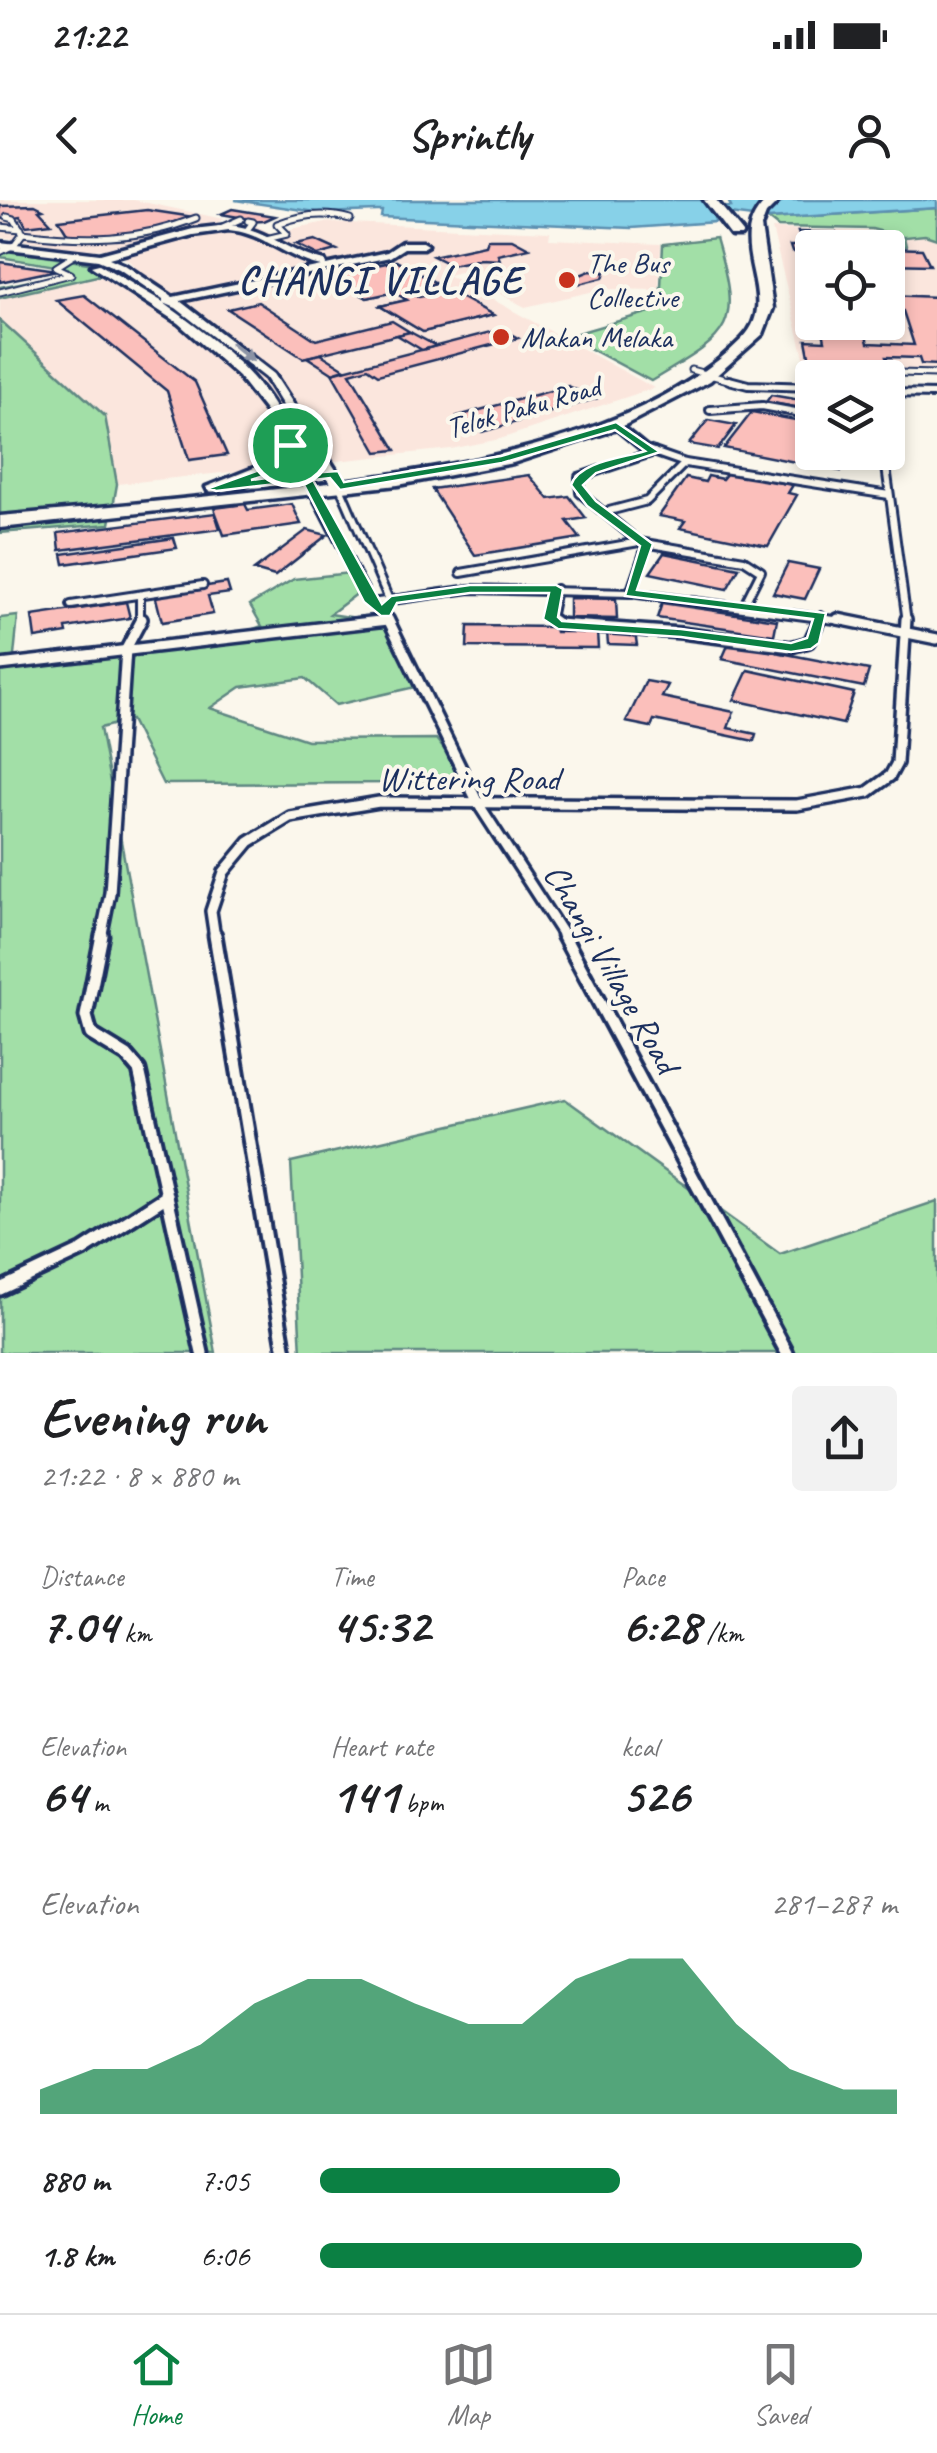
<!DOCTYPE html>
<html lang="en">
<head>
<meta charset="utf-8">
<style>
	body { margin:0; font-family:Caveat,sans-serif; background:#f2f2f2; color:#202124; height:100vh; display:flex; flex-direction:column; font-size:38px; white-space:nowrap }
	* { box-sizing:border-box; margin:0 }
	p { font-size:32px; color:#757577 }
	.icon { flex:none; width:55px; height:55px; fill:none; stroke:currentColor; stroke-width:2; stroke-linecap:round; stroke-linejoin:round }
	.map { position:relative; height:1153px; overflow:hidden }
	.panel { display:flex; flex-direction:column; background:#fff; flex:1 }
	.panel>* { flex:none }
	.fabs { position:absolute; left:795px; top:30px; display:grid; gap:20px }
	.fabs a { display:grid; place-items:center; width:110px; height:110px; border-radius:10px; background:#fff; box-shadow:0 5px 15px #0003; font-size:50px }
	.pin { position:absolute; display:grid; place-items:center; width:85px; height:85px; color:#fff; margin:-42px; border:5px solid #fff; border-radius:50%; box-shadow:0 2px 10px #0007 }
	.round { display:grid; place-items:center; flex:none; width:105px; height:105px; border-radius:10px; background:#f2f2f2 }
	.summary { display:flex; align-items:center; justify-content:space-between; height:170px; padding:0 40px }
	h1 { font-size:55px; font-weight:700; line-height:75px }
	.metrics { display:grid; grid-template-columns:repeat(3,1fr); gap:15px; height:170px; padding:10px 40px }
	.metrics div { display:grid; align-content:center }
	.metrics b { font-size:50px; font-weight:700 }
	.metrics small { font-size:28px; font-weight:400 }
	.metrics p { font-size:28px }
	.chart { height:280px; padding:20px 40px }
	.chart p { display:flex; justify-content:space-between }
	.chart svg { width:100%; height:180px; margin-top:10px; fill:#0b8043; opacity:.7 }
	ul { padding:0 40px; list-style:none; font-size:32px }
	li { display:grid; grid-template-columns:160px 120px 1fr; align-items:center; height:75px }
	li i { height:25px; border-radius:12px; background:#0b8043 }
	.status { display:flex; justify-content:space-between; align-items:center; height:70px; padding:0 50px; background:#fff; direction:ltr }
	.status svg { height:28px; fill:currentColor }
	header { display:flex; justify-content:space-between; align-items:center; height:130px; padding:0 40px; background:#fff; font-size:45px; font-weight:700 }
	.menu { display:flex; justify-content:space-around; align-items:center; height:140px; border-top:2px solid #e0e0e0; background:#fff; font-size:28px; color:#757577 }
	.menu a { display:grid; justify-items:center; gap:5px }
	.menu .current { color:#0b8043 }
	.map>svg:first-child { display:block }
	.built { fill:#fbe6dd; fill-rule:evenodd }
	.green { fill:#a2dfa7; stroke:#5e8782; stroke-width:2.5 }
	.water { fill:#87d1e8; stroke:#5c90b1; stroke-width:2.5 }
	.building { fill:#fbbfbb; stroke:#1b2f5e; stroke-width:2.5 }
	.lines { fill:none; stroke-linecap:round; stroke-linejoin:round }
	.lane-far3-casing { stroke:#1b2f5e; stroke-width:9 }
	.lane-far2-casing { stroke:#1b2f5e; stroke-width:12 }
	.lane-far1-casing { stroke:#1b2f5e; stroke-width:16 }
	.lane-casing { stroke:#1b2f5e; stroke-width:19 }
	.street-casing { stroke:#1b2f5e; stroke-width:7 }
	.primary-casing { stroke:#1b2f5e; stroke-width:7 }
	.lane-far3 { stroke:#fbf7ec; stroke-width:5 }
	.lane-far2 { stroke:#fbf7ec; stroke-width:6 }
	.lane-far1 { stroke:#fbf7ec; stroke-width:9 }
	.lane { stroke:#fbf7ec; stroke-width:11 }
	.street { fill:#fbf7ec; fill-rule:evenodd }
	.primary { fill:#fbf7ec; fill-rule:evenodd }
	.oneway { fill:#8b93a5 }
	.route { fill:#0b8043; stroke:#fff; stroke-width:2.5; fill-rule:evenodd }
	.poi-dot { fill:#c8321e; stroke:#fbf7ec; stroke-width:4 }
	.labels { text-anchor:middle; stroke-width:8; stroke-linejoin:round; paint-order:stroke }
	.far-poi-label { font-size:30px; fill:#1b2f5e; stroke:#fbf7ec; text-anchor:start }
	.far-street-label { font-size:30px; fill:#1b2f5e; stroke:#fbf7ec }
	.street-label { font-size:35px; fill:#1b2f5e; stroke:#fbf7ec }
	.far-district-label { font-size:38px; font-weight:bold; letter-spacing:2.5px; fill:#1b2f5e; stroke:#fbf7ec }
</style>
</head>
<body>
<div class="status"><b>21:22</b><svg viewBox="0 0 49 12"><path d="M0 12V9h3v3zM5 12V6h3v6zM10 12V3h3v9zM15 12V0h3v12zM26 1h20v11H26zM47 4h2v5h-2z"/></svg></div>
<header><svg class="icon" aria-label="back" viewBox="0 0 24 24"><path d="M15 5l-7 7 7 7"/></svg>Sprintly<svg class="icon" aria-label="person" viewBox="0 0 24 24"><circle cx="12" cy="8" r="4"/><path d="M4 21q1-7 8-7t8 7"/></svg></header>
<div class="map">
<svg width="937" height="1153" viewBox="0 0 937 1153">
	<rect width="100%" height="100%" fill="#fbf7ec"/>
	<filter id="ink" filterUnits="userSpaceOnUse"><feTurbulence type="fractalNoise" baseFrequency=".01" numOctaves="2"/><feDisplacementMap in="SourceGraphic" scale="20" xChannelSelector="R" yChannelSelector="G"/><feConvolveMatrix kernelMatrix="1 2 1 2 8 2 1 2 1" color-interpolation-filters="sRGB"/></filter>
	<g filter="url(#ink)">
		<g class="built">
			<polygon points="0,0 134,0 223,19 214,25 257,26 271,33 326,22 550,32 549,39 661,44 659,90 603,89 525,107 460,72 448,75 654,188 500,239 451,249 117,284 104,216 0,120 0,98 135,66 114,49 88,50 0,37"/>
			<path d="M772,29L937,33V173L807,169ZM812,48H888V122H812Z"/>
		</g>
		<g class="green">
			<polygon points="937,8 937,39 925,35 904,37 906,46 852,44 850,36 903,37 872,29 778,27 768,19"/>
			<path d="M716,38C743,130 730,134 651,181L567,136L660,109L663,44Z"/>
			<polygon points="0,49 88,63 106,74 0,98 0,87 69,73 68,68 0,57"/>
			<polygon points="0,120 105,216 117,284 110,324 0,333"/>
			<path d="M359,372L366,387L330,414L389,423L420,486L336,505L305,478L241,487L210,508L307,540L436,539L467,578L405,583L163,584L131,520L100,528L216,1153H0V418L18,416L14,456C56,474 111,447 154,441C196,435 219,443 262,426L250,405L294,379Z"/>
			<polygon points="565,899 780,1054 937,1001 937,1153 301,1153 291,962"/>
		</g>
		<polygon class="water" points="235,0 702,0 711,8 731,7 728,0 937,0 937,8 768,19 714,12 715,22 631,28 381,17 382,11 377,11 323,13"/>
		<g class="building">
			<polygon points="35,5 43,9 39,10 51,23 26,26 21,16 0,19 0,6"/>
			<polygon points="232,9 275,16 264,21 246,22 239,21 244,18 221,14"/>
			<polygon points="147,10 193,17 168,24 171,27 76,39 70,38 59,20"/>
			<polygon points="798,32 836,33 841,47 849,48 812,48 812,60 806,60 804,52 792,52 790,46 803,46"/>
			<polygon points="487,39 512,39 529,48 498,55 500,60 481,59 451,65 433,56 485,45"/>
			<polygon points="315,40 337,50 318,55 296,44"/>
			<polygon points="888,48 922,49 930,65 888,64"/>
			<polygon points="396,61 436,83 406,90 419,97 449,91 493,115 423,132 380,106 407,100 394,92 367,98 329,75"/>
			<polygon points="396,61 436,83 406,90 419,97 449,91 493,115 423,132 380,106 407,100 394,92 367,98 329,75"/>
			<polygon points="0,62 57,70 0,82"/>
			<polygon points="590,71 605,72 603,78 579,84 570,79"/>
			<polygon points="84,95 195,182 227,255 189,260 167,191 56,100"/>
			<polygon points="888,95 937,97 937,165 921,164 919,158 886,157 890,169 858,168 856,163 810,161 806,140 825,141 821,122 862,122 868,143 914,145 903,111 888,111"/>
			<polygon points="258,102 316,140 392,121 410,132 303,158 228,109"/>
			<polygon points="502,129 518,138 378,175 368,168 350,173 396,250 377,252 332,173"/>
			<polygon points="410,132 436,146 422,150 397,135"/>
			<polygon points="321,154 345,169 332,173 307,157"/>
			<polygon points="568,186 595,199 482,232 458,216"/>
			<polygon points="771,195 812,202 812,210 766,202"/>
			<polygon points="752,212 812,223 812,252 853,252 841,271 724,248"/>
			<polygon points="708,220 736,225 718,249 689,244"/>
			<polygon points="727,273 793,285 788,293 797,295 768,346 680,328 685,321 659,316 686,278 705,282 708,276 722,279"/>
			<polygon points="529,275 549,299 569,296 586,318 567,321 580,338 475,355 432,289"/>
			<polygon points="245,304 248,310 292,304 301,324 224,335 214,308"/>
			<polygon points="215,313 220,329 60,350 58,333"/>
			<polygon points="307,330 327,335 275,376 254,370"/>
			<polygon points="174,338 177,348 64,364 62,354"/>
			<polygon points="664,353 739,368 727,389 650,373"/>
			<polygon points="788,363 819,369 805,399 773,393"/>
			<polygon points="227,383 230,393 208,396 213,414 162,422 155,394"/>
			<polygon points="569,398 616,399 617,419 569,418"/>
			<polygon points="126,402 130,418 66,428 67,433 35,438 32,416"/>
			<polygon points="662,403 777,420 774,435 657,418"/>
			<polygon points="468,426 555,427 556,432 597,432 598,448 467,447"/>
			<polygon points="607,432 635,432 637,445 608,444"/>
			<polygon points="729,443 869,470 864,487 722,459"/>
			<polygon points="748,470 854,493 843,524 734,500"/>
			<polygon points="646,481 668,485 662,497 734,512 728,528 756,534 754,541 654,520 651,527 626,522"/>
		</g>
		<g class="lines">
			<defs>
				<g id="lane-far3">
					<polyline points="7,17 14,19 23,33"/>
					<polyline points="0,27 21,29"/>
					<polyline points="218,29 241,19"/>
					<polyline points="247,30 253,22 248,21"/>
					<path d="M23,33C83,41 139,41 196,18"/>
					<path d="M266,39L287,34L277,24C300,15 326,12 350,19"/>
					<polyline points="0,52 14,45 23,33"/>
					<polyline points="0,92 71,74 56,67 78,53"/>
					<polyline points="691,170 739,183"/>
					<polyline points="850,178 859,172 937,174"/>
				</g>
				<g id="lane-far2">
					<polyline points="729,180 748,185 812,187"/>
					<polyline points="888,193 937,194"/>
					<polyline points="710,210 762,206 812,215"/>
					<polyline points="617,226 645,249 685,263 889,295"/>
					<polyline points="654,252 579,277 580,293 639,342 744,360 761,371 744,405"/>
					<polyline points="884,252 907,422"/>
					<polyline points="340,287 390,402"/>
					<polyline points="313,291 371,403 385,413 389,422"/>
					<polyline points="605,312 647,301 685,263"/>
					<polyline points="461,373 639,342"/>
					<polyline points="630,393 647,344"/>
					<polyline points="140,395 140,422"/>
					<polyline points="371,403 470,389 630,393 850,422"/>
					<polyline points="71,405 203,385"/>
					<polyline points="371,422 388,420"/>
					<polyline points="555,422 550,419 556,389"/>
					<polyline points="819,422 821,416"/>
				</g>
				<g id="lane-far1">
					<polyline points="388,419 479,605 565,738"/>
					<polyline points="551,419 558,424 681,433 791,447 809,442 820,419"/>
					<polyline points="838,419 937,439"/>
					<polyline points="0,465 388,420"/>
					<polyline points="101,738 110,693 126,449 142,419"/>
					<polyline points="215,738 211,711 224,672 249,642 290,617 379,602 797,605 868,592 890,576 897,563 906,419"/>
				</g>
				<g id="lane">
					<polyline points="102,735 86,816 91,834 127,856 139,870 202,1153"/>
					<polyline points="215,735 285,1153"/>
					<polyline points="563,735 787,1153"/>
					<polyline points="0,1089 83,1050 167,996"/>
				</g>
				<path id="street" d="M229,25C266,28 290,54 325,61L326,65L387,52L402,42H423L428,45L423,48H404L390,57L180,101L274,174L347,287L345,290H335L266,178L176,108L164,103C200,129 236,155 263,190C286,221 302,257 320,291L318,294H308L306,291L267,213L238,176L178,123L91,66L99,64L163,102V99L119,69L98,60L0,48V42L100,54L193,29ZM229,30C263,33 287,59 321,66L173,97L125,65L109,58L193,35Z"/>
				<g id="primary">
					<polygon points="704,0 716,0 743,33 741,36 731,36"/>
					<path d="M767,0H780L766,14L761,27L773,108L763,134L710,181L617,229L513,263L398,285L0,328V316C83,309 166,301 249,292C402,275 628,253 742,139C785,96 719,44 767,0Z"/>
					<path d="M290,240L299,245L293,265C270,276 234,295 208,291L206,287L279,258L281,245Z"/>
				</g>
			</defs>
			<use href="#lane-far3" class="lane-far3-casing"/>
			<use href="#lane-far2" class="lane-far2-casing"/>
			<use href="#lane-far1" class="lane-far1-casing"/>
			<use href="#lane" class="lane-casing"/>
			<use href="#street" class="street-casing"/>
			<use href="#primary" class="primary-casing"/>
			<use href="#lane-far3" class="lane-far3"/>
			<use href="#lane-far2" class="lane-far2"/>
			<use href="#lane-far1" class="lane-far1"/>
			<use href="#lane" class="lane"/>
			<use href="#street" class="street"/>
			<use href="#primary" class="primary"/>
		</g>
		<defs><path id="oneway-solid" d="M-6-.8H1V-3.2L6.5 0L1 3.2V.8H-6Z" transform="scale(2.5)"/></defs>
		<use class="oneway" href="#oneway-solid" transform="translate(242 152) rotate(39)"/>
	</g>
	<path class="route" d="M616,222L660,252L596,273L583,285L596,301L653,344L637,390L826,413L819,443L811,449L791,452L681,437L558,429L543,419L549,393H470L397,403L390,416H381L364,402L302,281L216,291L209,288L273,265L281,259L284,245L290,241L296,245L310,273L338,271L344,282L501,256ZM615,230L645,251C623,258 579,261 571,285L587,306L640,346L625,396L813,419L807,438L791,443L681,429L562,421L558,417L563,389L556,385H470L391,396L382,404L313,280L330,278L340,290L502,263ZM292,261L298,274L251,280L281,270Z"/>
	<g class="poi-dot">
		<circle cx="567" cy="80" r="10"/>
		<circle cx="501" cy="137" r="10"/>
	</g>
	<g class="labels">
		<g class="far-poi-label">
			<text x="587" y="73">The Bus<tspan x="587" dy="34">Collective</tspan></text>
			<text x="521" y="147">Makan Melaka</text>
		</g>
		<g class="far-street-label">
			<text transform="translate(523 207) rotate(-16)" y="10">Telok Paku Road</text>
		</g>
		<g class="street-label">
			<text x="469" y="590">Wittering Road</text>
			<text transform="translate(612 768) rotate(60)" y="12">Changi Village Road</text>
		</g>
		<g class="far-district-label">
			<text x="381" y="93">CHANGI VILLAGE</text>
		</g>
	</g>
</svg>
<div class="fabs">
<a><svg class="icon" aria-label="locate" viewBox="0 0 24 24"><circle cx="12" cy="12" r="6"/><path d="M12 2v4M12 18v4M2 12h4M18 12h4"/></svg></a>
<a><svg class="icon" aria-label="layers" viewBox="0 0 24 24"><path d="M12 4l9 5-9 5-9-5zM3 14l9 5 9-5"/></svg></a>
</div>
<div class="pin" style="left:290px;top:245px;background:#1e9e55"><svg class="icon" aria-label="arrive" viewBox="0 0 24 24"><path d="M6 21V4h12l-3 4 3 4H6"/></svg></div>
</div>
<section class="panel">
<div class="summary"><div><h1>Evening run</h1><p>21:22 · 8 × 880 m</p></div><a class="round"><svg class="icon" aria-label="share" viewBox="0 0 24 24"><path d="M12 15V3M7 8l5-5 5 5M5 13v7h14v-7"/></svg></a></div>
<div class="metrics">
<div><p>Distance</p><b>7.04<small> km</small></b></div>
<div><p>Time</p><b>45:32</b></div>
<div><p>Pace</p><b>6:28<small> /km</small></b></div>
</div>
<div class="metrics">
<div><p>Elevation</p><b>64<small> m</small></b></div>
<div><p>Heart rate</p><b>141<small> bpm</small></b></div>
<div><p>kcal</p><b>526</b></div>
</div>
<div class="chart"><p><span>Elevation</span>281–287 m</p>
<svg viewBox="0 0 160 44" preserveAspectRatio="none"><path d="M0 44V38L10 33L20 33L30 27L40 17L50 11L60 11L70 17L80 22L90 22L100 11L110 6L120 6L130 22L140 33L150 38L160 38V44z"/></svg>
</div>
<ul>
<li><b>880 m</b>7:05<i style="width:52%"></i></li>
<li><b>1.8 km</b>6:06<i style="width:94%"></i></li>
</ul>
</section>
<nav class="menu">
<a class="current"><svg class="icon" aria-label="home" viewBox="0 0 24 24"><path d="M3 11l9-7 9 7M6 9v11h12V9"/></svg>Home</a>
<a><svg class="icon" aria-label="map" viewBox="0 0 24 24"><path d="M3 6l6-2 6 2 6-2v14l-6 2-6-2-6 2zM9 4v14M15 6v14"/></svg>Map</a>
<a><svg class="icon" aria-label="saved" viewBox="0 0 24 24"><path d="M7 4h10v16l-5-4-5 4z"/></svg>Saved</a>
</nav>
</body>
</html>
